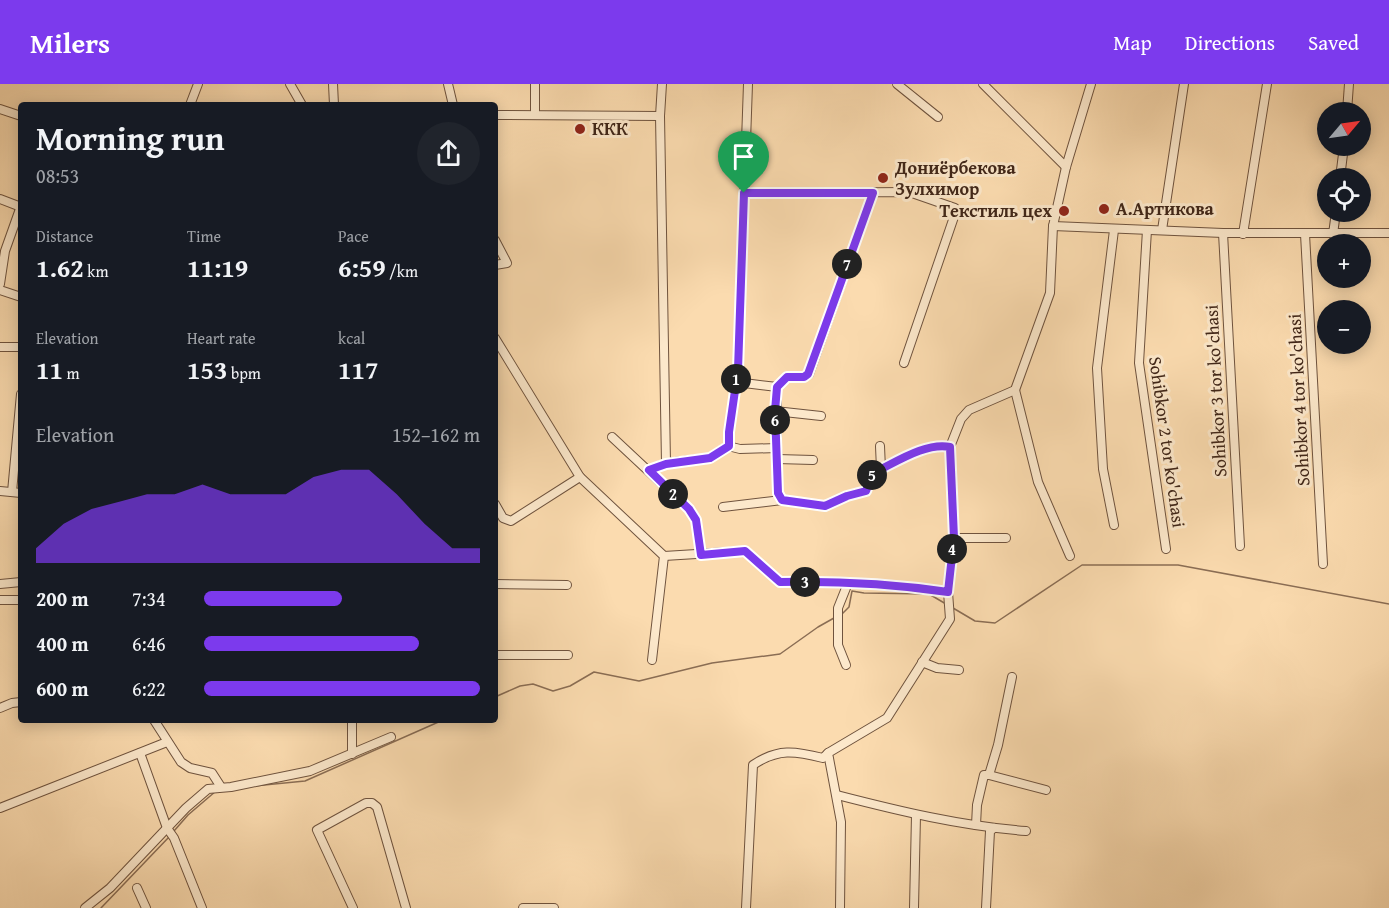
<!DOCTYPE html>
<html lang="en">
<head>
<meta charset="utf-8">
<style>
	body { margin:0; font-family:"Gentium Book Plus",serif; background:#20242c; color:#f1f3f6; height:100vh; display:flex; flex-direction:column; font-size:22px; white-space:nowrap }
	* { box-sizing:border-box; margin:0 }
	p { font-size:20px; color:#9ea1a6 }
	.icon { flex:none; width:33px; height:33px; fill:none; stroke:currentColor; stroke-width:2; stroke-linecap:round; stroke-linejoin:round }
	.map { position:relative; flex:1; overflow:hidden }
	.sheet { position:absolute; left:18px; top:18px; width:480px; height:621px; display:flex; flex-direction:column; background:#171b24; border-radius:6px; box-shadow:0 3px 15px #0003 }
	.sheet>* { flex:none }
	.needle { width:39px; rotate:61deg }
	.buttons { position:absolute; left:1317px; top:18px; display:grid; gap:12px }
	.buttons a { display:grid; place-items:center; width:54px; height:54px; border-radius:50%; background:#171b24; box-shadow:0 3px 15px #0003; font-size:30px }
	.pin { position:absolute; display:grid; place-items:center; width:51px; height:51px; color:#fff; margin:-62px -26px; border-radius:50% 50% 50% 0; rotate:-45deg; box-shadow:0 0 6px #0007 }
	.pin .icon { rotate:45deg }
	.km { position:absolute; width:30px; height:30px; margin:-15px; border-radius:50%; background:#222; color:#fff; font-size:16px; line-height:30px; text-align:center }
	.round { display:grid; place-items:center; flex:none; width:63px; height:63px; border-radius:32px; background:#20242c }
	.headline { display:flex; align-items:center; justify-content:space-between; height:102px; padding:0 18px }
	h1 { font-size:33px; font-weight:700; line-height:45px }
	.metrics { display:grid; grid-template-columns:repeat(3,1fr); gap:9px; height:102px; padding:6px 18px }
	.metrics div { display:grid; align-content:center }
	.metrics b { font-size:26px; font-weight:700 }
	.metrics small { font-size:16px; font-weight:400 }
	.metrics p { font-size:16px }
	.chart { height:168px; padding:12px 18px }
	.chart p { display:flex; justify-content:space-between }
	.chart svg { width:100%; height:108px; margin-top:6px; fill:#7c3aed; opacity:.7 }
	ul { padding:0 18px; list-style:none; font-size:20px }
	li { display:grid; grid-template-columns:96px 72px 1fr; align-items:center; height:45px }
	li i { height:15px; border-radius:8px; background:#7c3aed }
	header { display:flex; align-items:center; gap:36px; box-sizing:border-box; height:84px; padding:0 30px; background:#7c3aed; color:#fff }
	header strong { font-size:28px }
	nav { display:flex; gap:33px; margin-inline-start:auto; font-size:21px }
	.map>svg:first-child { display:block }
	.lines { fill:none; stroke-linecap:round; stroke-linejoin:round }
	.stream { stroke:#8a6d54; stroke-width:1.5 }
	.street-casing { stroke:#6f533e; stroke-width:10 }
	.street { stroke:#fce8cb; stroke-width:8 }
	.route-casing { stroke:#fff; stroke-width:12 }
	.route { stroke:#7c3aed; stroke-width:8 }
	.poi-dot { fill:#8f2418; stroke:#fce8cb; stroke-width:2 }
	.labels { text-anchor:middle; stroke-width:6; stroke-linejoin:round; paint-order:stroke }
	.poi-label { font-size:18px; font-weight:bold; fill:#402618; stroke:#fce8cb; text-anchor:start }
	.street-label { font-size:18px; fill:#402618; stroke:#fce8cb }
</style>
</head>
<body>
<header>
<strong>Milers</strong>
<nav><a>Map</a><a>Directions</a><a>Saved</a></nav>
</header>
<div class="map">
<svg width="1389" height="824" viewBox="0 0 1389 824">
	<rect width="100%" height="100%" fill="#fbdbaf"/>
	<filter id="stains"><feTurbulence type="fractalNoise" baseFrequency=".00333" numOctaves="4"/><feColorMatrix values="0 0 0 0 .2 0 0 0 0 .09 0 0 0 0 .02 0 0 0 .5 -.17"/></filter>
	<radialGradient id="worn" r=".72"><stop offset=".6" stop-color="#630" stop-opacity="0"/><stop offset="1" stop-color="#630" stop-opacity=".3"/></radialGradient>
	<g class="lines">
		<g class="stream">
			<polyline points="953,524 975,537 995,539 1082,481 1178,481 1389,520"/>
			<polyline points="841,531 849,523 852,507 864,509 929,510 946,520"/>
			<polyline points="495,613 520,602 533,600 553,607 570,602 594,588 639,597 712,579 780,570 818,543 834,534"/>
			<polyline points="253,702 305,697 443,636"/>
			<polyline points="174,747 188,731 216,707"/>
			<polyline points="101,824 169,753"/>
		</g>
		<defs>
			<g id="street">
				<polyline points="290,0 302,21"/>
				<polyline points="333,0 334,21"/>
				<polyline points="448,0 453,21"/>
				<polyline points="535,0 535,31"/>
				<polyline points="662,0 660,32 666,379 710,374 728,362 729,348 738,286 748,0"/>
				<polyline points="897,0 938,33"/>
				<polyline points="983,0 1066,83"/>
				<polyline points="190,21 198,0"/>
				<polyline points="0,25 21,32"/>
				<polyline points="1347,28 1349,0"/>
				<polyline points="495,31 660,32"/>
				<polyline points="1340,94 1344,62"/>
				<polyline points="744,109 909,108 955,124 956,127 904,279"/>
				<polyline points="0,115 21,123"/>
				<polyline points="1053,142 1223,149 1389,149"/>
				<polyline points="1114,146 1097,284 1103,385 1114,441"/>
				<polyline points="1147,146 1139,279 1166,465"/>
				<polyline points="1162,146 1184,0"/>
				<polyline points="1223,149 1240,462"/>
				<polyline points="1243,150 1267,0"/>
				<polyline points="1305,150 1323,480"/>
				<polyline points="1333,150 1336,128"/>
				<polyline points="495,156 507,179 495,181"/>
				<polyline points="0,200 5,167 21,122"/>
				<polyline points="0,206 21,213"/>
				<polyline points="495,254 580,393 664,472 652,576"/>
				<polyline points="0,263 21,263"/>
				<polyline points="736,298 777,303"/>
				<polyline points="1015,306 1038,398 1070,472"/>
				<polyline points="775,327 821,332"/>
				<polyline points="612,353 689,425 696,436 701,471"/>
				<polyline points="728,362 740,365 777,364 778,409 782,416"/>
				<polyline points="880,362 881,385"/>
				<polyline points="777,364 777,303 787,293 804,293 809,290 873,109"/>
				<polyline points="777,375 813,376"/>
				<polyline points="649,386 666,379"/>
				<polyline points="0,407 21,409"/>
				<polyline points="12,408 21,310"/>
				<polyline points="495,420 503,434 511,437 580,393"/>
				<path d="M723,423L782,416L825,422L847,412L865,407L873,389C895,379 925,358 950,363"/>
				<polyline points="954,454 1006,454"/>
				<path d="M664,472L745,467L780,498C836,497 893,500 948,508"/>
				<polyline points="0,500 21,498"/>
				<polyline points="495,500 567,501"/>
				<polyline points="0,516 21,516"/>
				<polyline points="495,571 568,571"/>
				<polyline points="922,578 937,584 959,586"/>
				<polyline points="846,581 838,561 838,524 848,499"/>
				<polyline points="0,624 12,619 21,618"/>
				<polyline points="154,636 181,678 190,684 212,689 221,703"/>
				<polyline points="140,669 167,744 174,754 202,824"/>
				<polyline points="352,670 352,636"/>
				<polyline points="989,691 998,661 1012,593"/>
				<path d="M837,711C899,727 961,742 1026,747"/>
				<polyline points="0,724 167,658"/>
				<polyline points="976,741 977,721 984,691 989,691 1046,706"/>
				<polyline points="137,804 146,824"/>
				<polyline points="85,824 110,804 186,724 208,705 231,703 310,687 391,653"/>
				<polyline points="353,824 317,746 366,719 372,719 377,723 406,824"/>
				<polyline points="523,824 554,824"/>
				<path d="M746,824L753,681C778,664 795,667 823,674L828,669"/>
				<polyline points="840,824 841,738 828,669 887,634 950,535 948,508 954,454 950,363 961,335 969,326 1015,306 1050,209 1053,142 1066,83 1091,0"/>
				<polyline points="914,824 916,731"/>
				<polyline points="986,824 990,747 994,744"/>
			</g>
		</defs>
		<use href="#street" class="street-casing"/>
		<use href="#street" class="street"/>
	</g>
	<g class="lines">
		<defs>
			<path id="route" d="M744,109H873L808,290L804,293H787L777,303L775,327L778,409L782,416L825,422L847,412L866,407L873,389C895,379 925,358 950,363L954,454L948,508C893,500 836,497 780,498L745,467L701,471L696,436L689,425L649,386L666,380L710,374L729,362V348L738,286Z"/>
		</defs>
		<use href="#route" class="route-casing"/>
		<use href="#route" class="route"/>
	</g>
	<g class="poi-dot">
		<circle cx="580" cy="45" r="6"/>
		<circle cx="883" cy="94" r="6"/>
		<circle cx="1104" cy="125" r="6"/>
		<circle cx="1064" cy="127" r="6"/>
	</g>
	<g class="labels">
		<g class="poi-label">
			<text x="592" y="51">ККК</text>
			<text x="895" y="90">Дониёрбекова<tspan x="895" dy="21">Зулхимор</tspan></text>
			<text x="1116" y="131">А.Артикова</text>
			<text x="1052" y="133" text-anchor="end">Текстиль цех</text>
		</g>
		<g class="street-label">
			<text transform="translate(1216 307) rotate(-93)" y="6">Sohibkor 3 tor ko'chasi</text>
			<text transform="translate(1299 316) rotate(-93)" y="6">Sohibkor 4 tor ko'chasi</text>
			<text transform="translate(1167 358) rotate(82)" y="6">Sohibkor 2 tor ko'chasi</text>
		</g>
	</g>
	<rect width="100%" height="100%" filter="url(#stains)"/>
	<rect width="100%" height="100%" fill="url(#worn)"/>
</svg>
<div class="buttons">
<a><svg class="needle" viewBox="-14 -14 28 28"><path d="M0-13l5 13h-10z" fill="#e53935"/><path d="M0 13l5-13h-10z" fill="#9ea1a6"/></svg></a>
<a><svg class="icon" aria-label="locate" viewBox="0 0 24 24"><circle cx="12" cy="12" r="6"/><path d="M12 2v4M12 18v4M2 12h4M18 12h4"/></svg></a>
<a>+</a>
<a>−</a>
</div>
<div class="pin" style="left:744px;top:109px;background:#1e9e55"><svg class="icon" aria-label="arrive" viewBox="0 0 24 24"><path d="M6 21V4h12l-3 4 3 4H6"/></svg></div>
<b class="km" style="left:736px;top:295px">1</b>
<b class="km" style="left:673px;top:410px">2</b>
<b class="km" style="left:805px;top:498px">3</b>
<b class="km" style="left:952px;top:465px">4</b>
<b class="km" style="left:872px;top:391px">5</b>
<b class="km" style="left:775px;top:336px">6</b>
<b class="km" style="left:847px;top:180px">7</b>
<section class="sheet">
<div class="headline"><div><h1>Morning run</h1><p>08:53</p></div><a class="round"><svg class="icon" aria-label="share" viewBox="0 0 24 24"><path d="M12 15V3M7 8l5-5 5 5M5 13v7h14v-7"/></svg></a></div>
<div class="metrics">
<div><p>Distance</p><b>1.62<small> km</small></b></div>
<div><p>Time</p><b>11:19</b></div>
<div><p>Pace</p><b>6:59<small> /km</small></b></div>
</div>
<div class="metrics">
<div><p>Elevation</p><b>11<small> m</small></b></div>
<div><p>Heart rate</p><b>153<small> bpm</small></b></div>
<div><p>kcal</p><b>117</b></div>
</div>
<div class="chart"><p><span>Elevation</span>152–162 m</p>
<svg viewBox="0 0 160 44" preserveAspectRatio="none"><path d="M0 44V38L10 28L20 22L30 19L40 16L50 16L60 12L70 16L80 16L90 16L100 9L110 6L120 6L130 16L140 28L150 38L160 38V44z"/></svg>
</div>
<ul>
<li><b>200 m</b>7:34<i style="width:50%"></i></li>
<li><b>400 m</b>6:46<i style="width:78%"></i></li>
<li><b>600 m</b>6:22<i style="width:100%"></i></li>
</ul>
</section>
</div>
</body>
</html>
